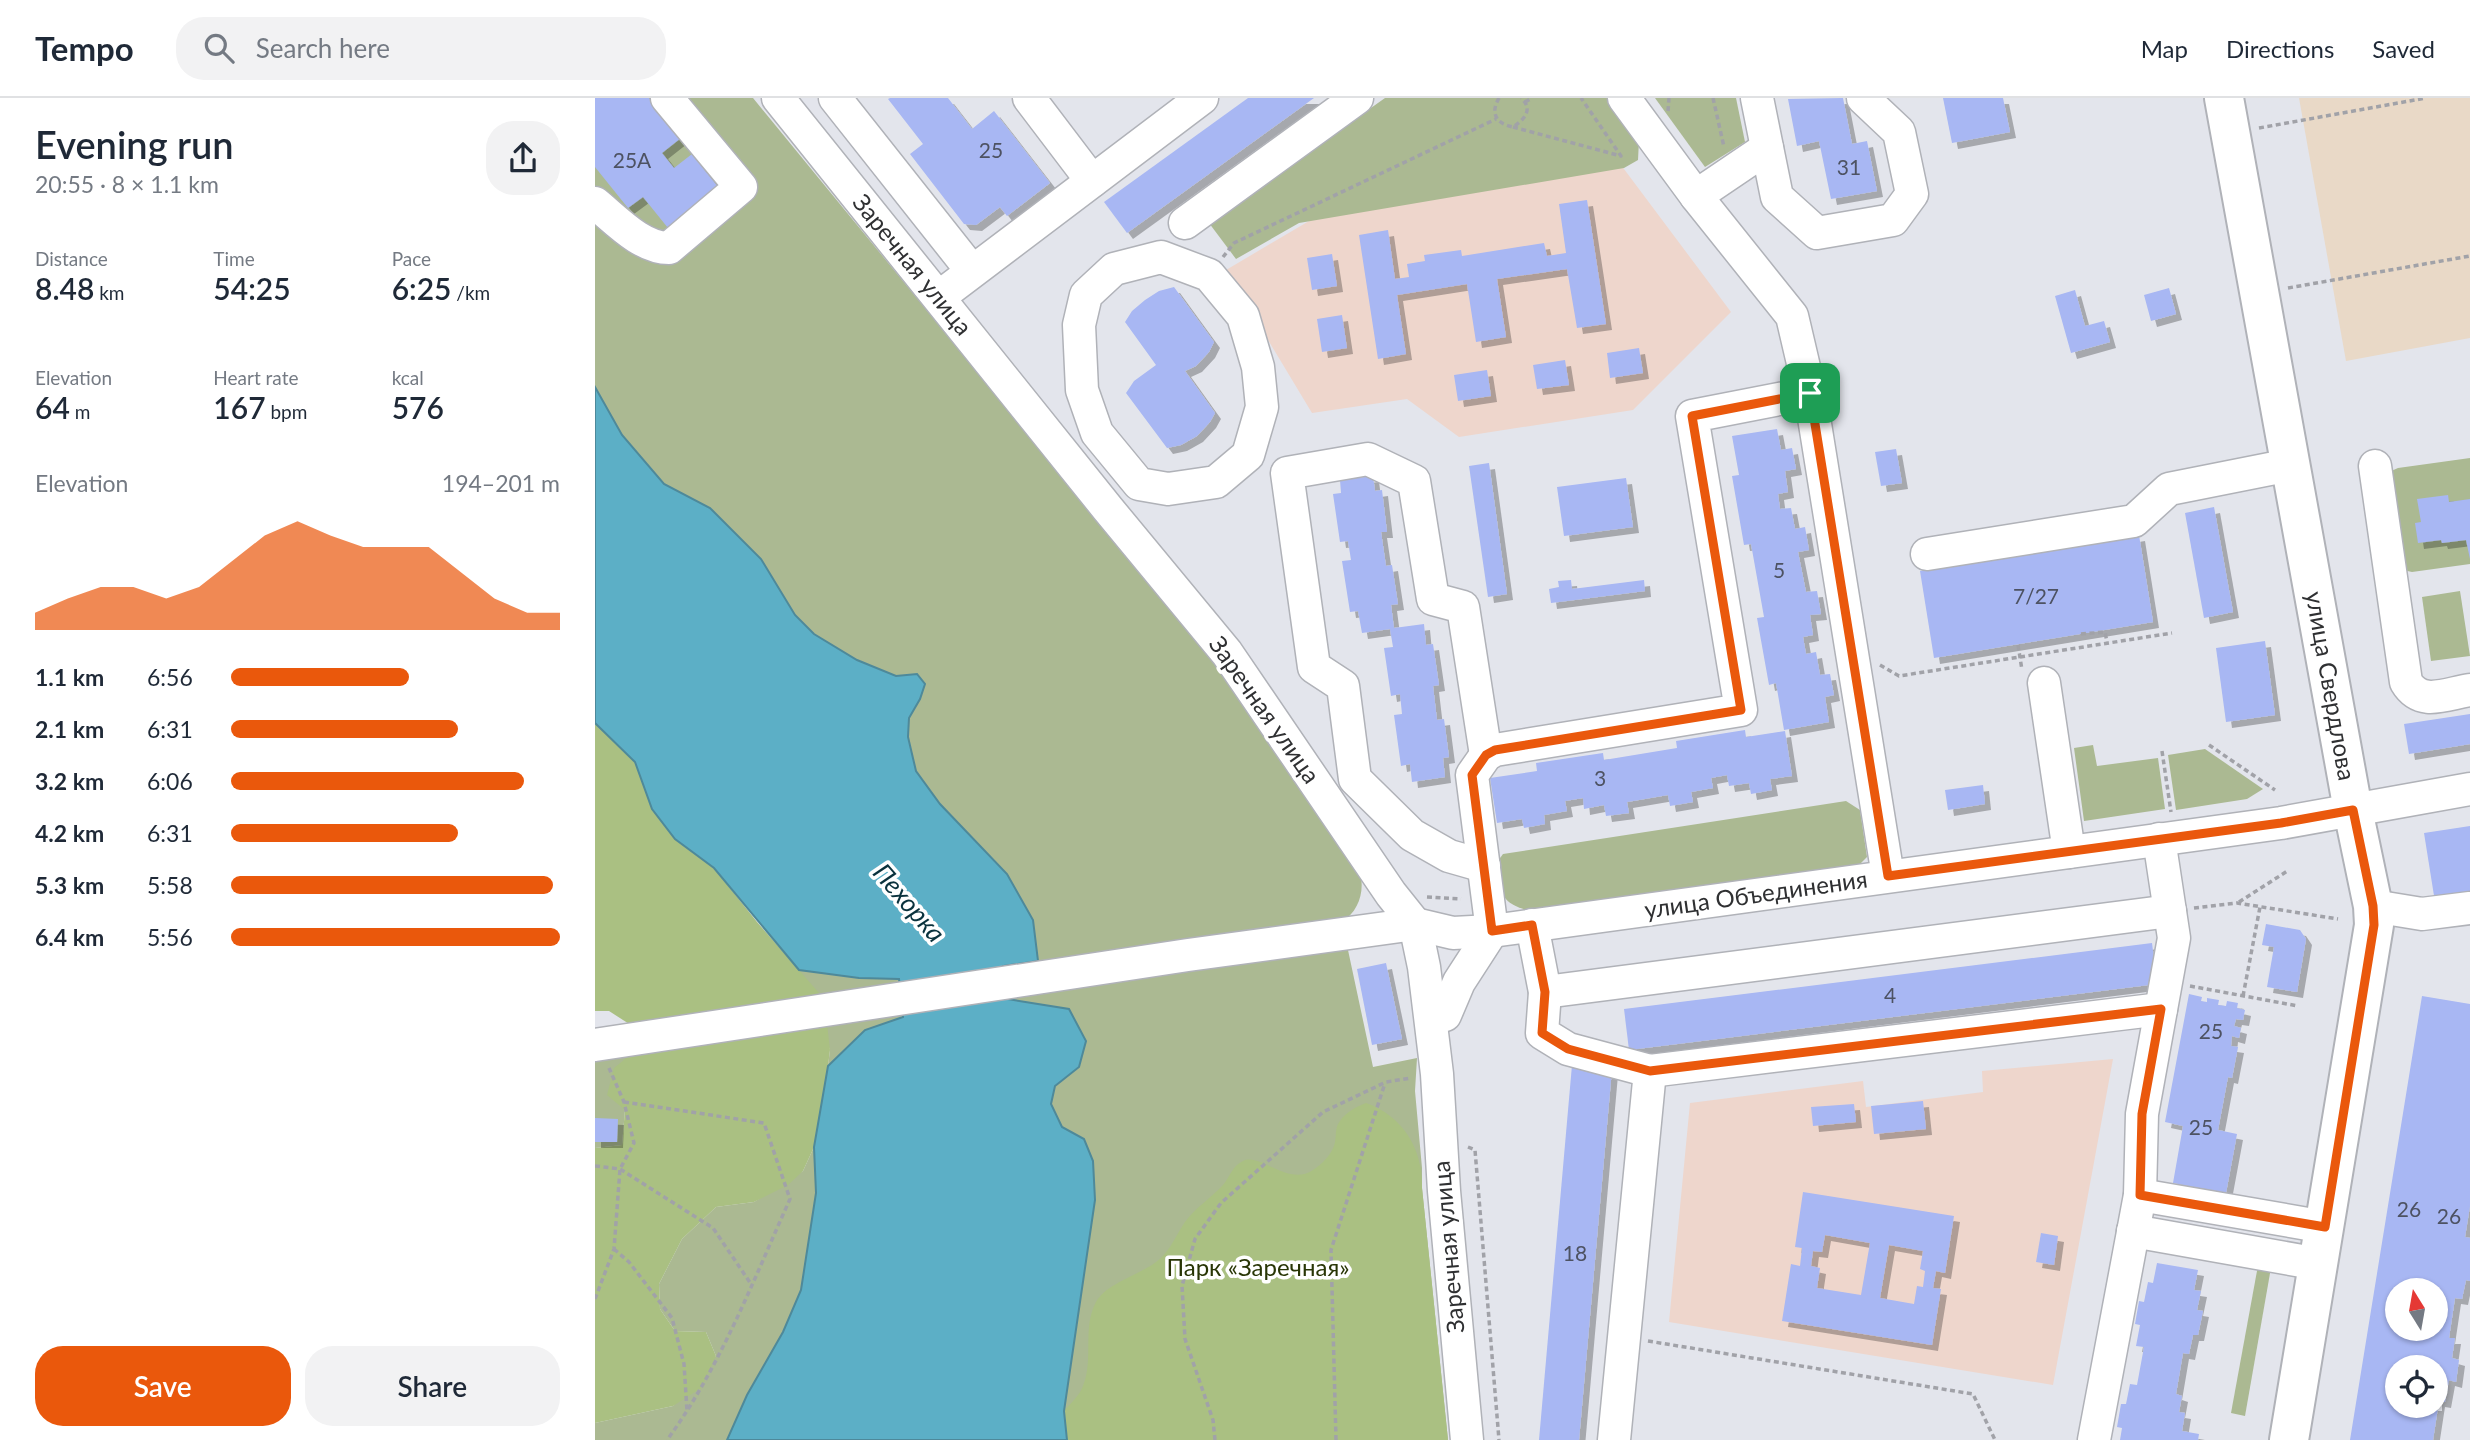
<!DOCTYPE html>
<html lang="en">
<head>
<meta charset="utf-8">
<style>
	body { margin:0; font-family:Lato,sans-serif; background:#f2f2f3; color:#1f2937; height:100vh; display:flex; flex-direction:column; font-size:26px; white-space:nowrap }
	* { box-sizing:border-box; margin:0 }
	p { font-size:23px; color:#747a83 }
	.icon { flex:none; width:38px; height:38px; fill:none; stroke:currentColor; stroke-width:2; stroke-linecap:round; stroke-linejoin:round }
	.map { position:relative; flex:1; overflow:hidden }
	.sheet { display:flex; flex-direction:column; background:#fff; width:595px }
	.sheet>* { flex:none }
	.needle { width:46px; rotate:349deg }
	.tools { position:absolute; left:1790px; top:1180px; display:grid; gap:14px }
	.tools a { display:grid; place-items:center; width:63px; height:63px; border-radius:50%; background:#fff; box-shadow:0 2px 5px #0004; font-size:35px }
	.pin { position:absolute; display:grid; place-items:center; width:60px; height:60px; color:#fff; margin:-30px; border-radius:14px; box-shadow:0 4px 10px #0006 }
	.round { display:grid; place-items:center; flex:none; width:74px; height:74px; border-radius:28px; background:#f2f2f3 }
	.overview { display:flex; align-items:center; justify-content:space-between; height:119px; padding:0 35px }
	h1 { font-size:38px; font-weight:600; line-height:52px }
	.stats { display:grid; grid-template-columns:repeat(3,1fr); gap:10px; height:119px; padding:7px 35px }
	.stats div { display:grid; align-content:center }
	.stats b { font-size:30px; font-weight:600 }
	.stats small { font-size:19px; font-weight:400 }
	.stats p { font-size:19px }
	.chart { height:196px; padding:14px 35px }
	.chart p { display:flex; justify-content:space-between }
	.chart svg { width:100%; height:126px; margin-top:7px; fill:#ea580c; opacity:.7 }
	.cta { display:flex; gap:14px; margin-top:auto; padding:14px 35px }
	.cta a { flex:1; height:80px; border-radius:28px; background:#ea580c; color:#fff; font-size:28px; font-weight:600; line-height:80px; text-align:center }
	.cta a+a { background:#f2f2f3; color:#1f2937 }
	ul { padding:0 35px; list-style:none; font-size:23px }
	li { display:grid; grid-template-columns:112px 84px 1fr; align-items:center; height:52px }
	li i { height:18px; border-radius:9px; background:#ea580c }
	header { display:flex; align-items:center; gap:42px; box-sizing:border-box; height:98px; padding:0 35px; background:#fff; border-bottom:2px solid #e0e1e3 }
	header strong { font-size:33px }
	nav { display:flex; gap:38px; margin-inline-start:auto; font-size:24px }
	.search { width:490px; height:63px; background:#f2f2f3; display:flex; align-items:center; gap:18px; box-sizing:border-box; padding:0 24px; border-radius:28px; color:#747a83; font-size:26px }
	main { display:flex; flex:1; min-height:0 }
	.map>svg:first-child { display:block }
	.commercial { fill:#e9d9c7 }
	.education { fill:#eed6cc }
	.green { fill:#abb992 }
	.forest { fill:#aac082 }
	.water { fill:#5cafc6; stroke:#4e899a; stroke-width:2 }
	.building { fill:#a8b7f3; fill-rule:evenodd; filter:url(#shadow) }
	.lines { fill:none; stroke-linecap:round; stroke-linejoin:round }
	.minor-casing { stroke:#b0b2b8; stroke-width:35 }
	.major-casing { stroke:#b0b2b8; stroke-width:42 }
	.path { stroke:#a1a2a8; stroke-width:3.5; stroke-dasharray:5 3.5; stroke-linecap:butt }
	.minor { stroke:#fff; stroke-width:32 }
	.major { stroke:#fff; stroke-width:38 }
	.route-casing { stroke:#fff; stroke-width:14 }
	.route { stroke:#ea580c; stroke-width:9 }
	.labels { text-anchor:middle; stroke-width:7; stroke-linejoin:round; paint-order:stroke }
	.number-label { font-size:21px; fill:#4d5262 }
	.street-label { font-size:24px; fill:#2f3032; stroke:#fff }
	.park-label { font-size:24px; fill:#293606; stroke:#fff }
	.water-label { font-size:26px; font-style:italic; fill:#0a323d; stroke:#fff }
</style>
</head>
<body>
<header>
<strong>Tempo</strong>
<div class="search"><svg class="icon" aria-label="search" viewBox="0 0 24 24"><circle cx="10" cy="10" r="6"/><path d="M15 15l6 6"/></svg>Search here</div>
<nav><a>Map</a><a>Directions</a><a>Saved</a></nav>
</header>
<main>
<section class="sheet">
<div class="overview"><div><h1>Evening run</h1><p>20:55 · 8 × 1.1 km</p></div><a class="round"><svg class="icon" aria-label="share" viewBox="0 0 24 24"><path d="M12 15V3M7 8l5-5 5 5M5 13v7h14v-7"/></svg></a></div>
<div class="stats">
<div><p>Distance</p><b>8.48<small> km</small></b></div>
<div><p>Time</p><b>54:25</b></div>
<div><p>Pace</p><b>6:25<small> /km</small></b></div>
</div>
<div class="stats">
<div><p>Elevation</p><b>64<small> m</small></b></div>
<div><p>Heart rate</p><b>167<small> bpm</small></b></div>
<div><p>kcal</p><b>576</b></div>
</div>
<div class="chart"><p><span>Elevation</span>194–201 m</p>
<svg viewBox="0 0 160 44" preserveAspectRatio="none"><path d="M0 44V38L10 33L20 29L30 29L40 33L50 29L60 20L70 11L80 6L90 11L100 15L110 15L120 15L130 24L140 33L150 38L160 38V44z"/></svg>
</div>
<ul>
<li><b>1.1 km</b>6:56<i style="width:54%"></i></li>
<li><b>2.1 km</b>6:31<i style="width:69%"></i></li>
<li><b>3.2 km</b>6:06<i style="width:89%"></i></li>
<li><b>4.2 km</b>6:31<i style="width:69%"></i></li>
<li><b>5.3 km</b>5:58<i style="width:98%"></i></li>
<li><b>6.4 km</b>5:56<i style="width:100%"></i></li>
</ul>
<div class="cta"><a>Save</a><a>Share</a></div>
</section>
<div class="map">
<svg width="1875" height="1342" viewBox="0 0 1875 1342">
	<defs>
		<filter id="shadow"><feDropShadow dx="6" dy="6" stdDeviation="0" flood-color="#0004"/></filter>
	</defs>
	<rect width="100%" height="100%" fill="#e3e5ec"/>
	<polygon class="commercial" points="1704,0 1875,0 1875,240 1751,263"/>
	<g class="education">
		<polygon points="1023,63 1136,214 1038,312 864,339 812,301 717,315 631,172 731,113"/>
		<polygon points="1518,961 1458,1287 1074,1224 1095,1005 1268,983 1271,1009 1388,994 1387,973"/>
	</g>
	<g class="green">
		<path d="M0,0H158L617,560L766,779C769,797 762,814 747,824L778,969L822,960L820,993L827,1070V1090L853,1342H472L469,1313L500,1102L498,1063L489,1041L467,1029L456,1006L460,988L484,969L474,911L412,901L408,868L345,706L321,673L313,639L314,620L325,601L322,576L301,578L262,562L219,536L200,517L166,461L115,410L69,386L27,337L0,289Z"/>
		<polygon points="790,0 1014,0 1044,42 1043,62 1029,70 704,125 641,161 614,125"/>
		<polygon points="1060,0 1141,0 1150,44 1110,69"/>
		<polygon points="1875,360 1875,466 1817,474 1808,472 1794,374 1803,370"/>
		<polygon points="1865,493 1875,558 1836,563 1827,499"/>
		<polygon points="1498,647 1502,668 1563,660 1570,711 1489,723 1479,650"/>
		<polygon points="1610,651 1668,691 1652,701 1581,712 1573,657"/>
		<path d="M1251,703L1265,712L1272,759L1261,770L946,816C909,806 907,805 900,767L908,756Z"/>
		<polygon points="204,872 264,880 304,880 308,919 270,932 233,968 235,952"/>
		<polygon points="45,949 30,1012 27,1047 0,1050 0,956"/>
		<polygon points="219,1049 221,1095 206,1192 188,1234 152,1297 132,1342 0,1342 0,1325 78,1308 121,1258 111,1234 80,1233 65,1211 64,1186 87,1141 121,1109 159,1104 208,1073"/>
		<polygon points="1664,1162 1677,1164 1650,1318 1636,1315"/>
	</g>
	<g class="forest">
		<polygon points="0,625 40,664 57,711 80,741 119,770 162,824 224,895 232,926 235,952 233,968 219,1049 208,1073 193,1087 159,1104 121,1109 87,1141 64,1186 65,1211 80,1233 111,1234 121,1258 106,1290 78,1308 0,1325 0,1050 27,1047 30,1012 12,997 19,970 45,949 42,931 14,913 0,913"/>
		<path d="M771,1005C808,1018 828,1051 827,1090L853,1342H472L469,1313C475,1306 485,1297 488,1288C499,1261 487,1230 501,1204C512,1184 549,1176 566,1160C576,1150 582,1136 590,1124C600,1110 616,1100 628,1087C635,1079 637,1068 648,1063C665,1054 693,1089 718,1072C727,1066 735,1058 739,1048C742,1040 739,1030 745,1023C751,1014 761,1009 771,1005Z"/>
	</g>
	<polygon class="water" points="0,289 27,337 69,386 115,410 166,461 200,517 219,536 262,562 301,578 322,576 330,586 325,601 314,620 313,639 321,673 345,706 412,776 438,822 443,863 408,868 412,901 474,911 491,943 484,969 460,988 456,1006 467,1029 489,1041 498,1063 500,1102 469,1313 472,1342 132,1342 152,1297 188,1234 206,1192 221,1095 219,1049 233,968 270,932 308,919 304,881 264,880 204,872 119,770 80,741 57,711 40,664 0,625"/>
	<g class="building">
		<polygon points="0,0 54,0 86,40 67,55 79,70 97,56 124,90 73,130 48,99 33,110 0,69"/>
		<polygon points="295,0 353,0 377,31 399,13 455,85 412,118 405,109 381,127 369,126 315,56 328,46 293,1"/>
		<polygon points="653,0 719,0 532,135 509,104"/>
		<polygon points="1248,0 1257,46 1272,43 1282,93 1236,101 1224,43 1202,48 1193,1"/>
		<polygon points="1348,0 1408,0 1415,34 1357,45"/>
		<polygon points="992,102 1011,226 982,230 972,171 902,181 911,239 881,244 872,186 802,197 811,256 783,261 764,137 793,132 800,181 814,179 812,166 830,163 829,157 844,155 866,152 867,158 949,145 952,158 971,155 964,106"/>
		<polygon points="737,156 742,188 717,192 712,160"/>
		<polygon points="579,189 619,244 614,254 601,268 590,273 620,315 615,324 602,338 586,347 572,350 531,295 539,283 561,267 530,224 537,213 550,202 564,193"/>
		<polygon points="1574,190 1581,216 1556,223 1549,197"/>
		<polygon points="1480,192 1490,228 1509,223 1515,244 1476,255 1460,198"/>
		<polygon points="747,217 752,250 727,254 722,221"/>
		<polygon points="1044,250 1048,275 1015,280 1012,255"/>
		<polygon points="970,262 974,287 942,291 938,267"/>
		<polygon points="892,272 896,298 863,303 859,277"/>
		<polygon points="1182,331 1186,352 1197,350 1201,371 1190,373 1193,394 1183,396 1185,411 1196,410 1200,431 1210,429 1214,452 1203,454 1211,494 1222,493 1226,516 1215,517 1218,537 1208,539 1211,556 1221,554 1225,577 1235,576 1239,597 1230,599 1234,624 1189,632 1181,585 1174,587 1162,520 1169,519 1156,446 1149,447 1137,378 1144,377 1137,338"/>
		<polygon points="1301,351 1307,385 1286,388 1280,354"/>
		<polygon points="894,365 912,496 893,499 874,368"/>
		<polygon points="778,378 780,393 787,392 792,434 786,434 791,468 797,467 803,506 796,507 799,530 829,526 831,547 838,546 844,587 838,588 842,622 849,621 854,659 848,660 850,679 817,684 815,666 806,668 799,617 807,616 805,596 796,598 789,550 798,549 795,531 767,535 763,513 755,514 747,463 756,462 753,443 745,444 738,396 746,395 745,382"/>
		<polygon points="1031,380 1038,429 969,438 962,389"/>
		<polygon points="1853,397 1854,404 1875,401 1875,461 1871,442 1847,445 1846,442 1823,445 1820,425 1826,424 1822,401"/>
		<polygon points="1619,409 1638,514 1609,520 1590,415"/>
		<polygon points="1544,437 1558,524 1339,560 1325,473"/>
		<polygon points="976,482 977,491 1049,482 1050,493 956,505 954,491 964,489 963,483"/>
		<polygon points="1670,543 1680,617 1631,624 1621,550"/>
		<polygon points="1875,616 1875,646 1814,656 1809,626"/>
		<polygon points="1150,632 1151,639 1190,633 1197,678 1175,681 1177,692 1156,696 1154,685 1134,688 1132,677 1116,680 1118,690 1096,694 1098,704 1075,708 1073,697 1032,704 1034,715 1011,718 1009,707 989,711 988,700 970,703 972,713 949,717 950,726 929,730 927,721 902,725 895,680 942,673 941,665 1008,655 1009,662 1082,650 1081,643"/>
		<polygon points="1388,687 1390,706 1353,712 1350,692"/>
		<polygon points="1875,728 1875,799 1840,804 1829,735"/>
		<polygon points="1671,826 1705,832 1711,841 1702,894 1672,889 1679,849 1667,847"/>
		<polygon points="1557,845 1562,886 1034,952 1029,911"/>
		<polygon points="791,865 807,941 777,947 762,871"/>
		<polygon points="1594,896 1607,899 1606,903 1612,904 1612,900 1624,902 1623,907 1631,908 1632,903 1643,905 1642,910 1650,912 1648,922 1641,921 1639,928 1646,930 1644,940 1637,938 1636,948 1643,949 1637,980 1633,979 1623,1032 1642,1036 1631,1095 1578,1085 1588,1028 1570,1024"/>
		<path d="M1827,898L1875,906V1108L1870,1139L1875,1140V1183L1871,1182L1867,1201L1860,1200L1854,1240H1860L1857,1260L1864,1262L1861,1284L1854,1282L1850,1304L1844,1303L1838,1342H1755ZM1802,1192H1841V1230H1802ZM1802,1269H1841V1307H1802Z"/>
		<polygon points="977,967 1017,971 984,1342 944,1342"/>
		<polygon points="1328,1003 1331,1031 1279,1036 1276,1008"/>
		<polygon points="1259,1006 1261,1024 1218,1028 1216,1009"/>
		<polygon points="0,1020 23,1021 22,1044 0,1044"/>
		<path d="M1208,1094L1359,1118L1350,1175L1341,1173L1338,1190L1346,1191L1337,1247L1187,1223L1196,1166L1205,1168L1207,1150L1200,1149ZM1230,1137L1275,1145L1266,1197L1222,1190L1225,1170L1216,1168L1218,1153L1227,1154ZM1294,1147L1328,1153L1325,1171L1330,1173L1328,1189L1322,1188L1319,1206L1285,1200Z"/>
		<polygon points="1446,1135 1463,1138 1459,1167 1441,1164"/>
		<polygon points="1562,1165 1603,1172 1599,1192 1606,1193 1602,1212 1608,1213 1603,1237 1598,1237 1594,1256 1588,1255 1581,1296 1587,1298 1584,1314 1590,1315 1587,1333 1604,1336 1603,1342 1525,1342 1527,1330 1522,1329 1526,1306 1531,1306 1535,1286 1542,1287 1549,1249 1541,1248 1545,1227 1540,1226 1544,1203 1549,1204 1553,1184 1558,1185"/>
	</g>
	<g class="lines">
		<defs>
			<g id="minor">
				<polyline points="183,0 513,411 632,555 796,796 820,826 829,869 842,976 849,1093 872,1342"/>
				<polyline points="240,0 377,173"/>
				<polyline points="434,0 497,83"/>
				<polyline points="1029,0 1101,98 1197,218 1215,295 1293,778"/>
				<polyline points="1162,0 1182,99 1222,135 1298,122 1317,96 1304,34 1268,0"/>
				<polyline points="1101,98 1172,50"/>
				<path d="M0,105C21,122 46,150 74,150L146,89L72,0"/>
				<polyline points="590,125 762,0"/>
				<polygon points="566,159 614,177 648,218 663,269 667,309 653,357 621,384 573,391 544,386 502,335 487,292 484,227 491,197 519,171"/>
				<polyline points="344,199 607,0"/>
				<path d="M1780,368L1811,584C1826,609 1850,596 1875,592"/>
				<polyline points="1332,456 1539,423 1574,391 1695,367"/>
				<polyline points="1449,585 1474,754"/>
				<polyline points="889,768 854,758 817,737 760,681 748,588 719,569 692,375 773,361 819,383 838,501 868,509 891,657"/>
				<polyline points="1778,808 1827,816 1875,810"/>
				<polyline points="937,827 950,894 947,935 973,951 1055,973 1019,1342"/>
				<polyline points="950,894 1575,813"/>
				<polyline points="850,917 864,884 897,833 877,677 891,657 900,652 1146,612 1097,318 1215,295"/>
				<polyline points="0,947 593,857 820,826 858,835 897,833 1686,725 1875,691"/>
				<polyline points="1055,973 1566,911"/>
				<polyline points="1545,1097 1730,1129"/>
				<polyline points="1538,1133 1724,1166"/>
				<polyline points="1499,1342 1545,1097 1547,1016 1579,840 1564,741"/>
			</g>
			<polyline id="major" points="1629,0 1758,712 1778,808 1779,827 1694,1342"/>
		</defs>
		<use href="#minor" class="minor-casing"/>
		<use href="#major" class="major-casing"/>
		<g class="path">
			<path d="M904,0C895,15 901,26 918,29C929,22 939,11 926,0"/>
			<polyline points="1118,0 1129,49"/>
			<polyline points="930,4 937,0"/>
			<polyline points="1073,13 1074,0"/>
			<polyline points="918,29 1026,58 986,0"/>
			<polyline points="1664,30 1831,0"/>
			<polyline points="628,159 639,145 901,21"/>
			<polyline points="1693,190 1875,158"/>
			<polyline points="1486,536 1510,534 1512,544"/>
			<polyline points="1423,547 1427,572"/>
			<polyline points="1285,567 1304,578 1577,535"/>
			<polyline points="1614,647 1680,692"/>
			<polyline points="1567,653 1576,714"/>
			<polyline points="832,799 866,801"/>
			<polyline points="1644,804 1694,772"/>
			<polyline points="1599,810 1642,805 1743,821"/>
			<polyline points="1595,888 1703,908"/>
			<polyline points="1648,898 1665,809"/>
			<path d="M29,1004L169,1025L195,1101C158,1183 125,1270 72,1342"/>
			<polyline points="873,1049 880,1052 904,1342"/>
			<polyline points="0,1068 25,1071 118,1130 156,1186"/>
			<polyline points="19,1151 34,1164 77,1220 89,1266 92,1313"/>
			<polyline points="0,1201 19,1151 25,1071 39,1045 29,1004 14,970"/>
			<polyline points="1053,1243 1378,1296 1400,1342"/>
			<polyline points="620,1342 618,1322 590,1241 587,1188 600,1141 626,1105 728,1014 791,984 816,980"/>
			<polyline points="741,1342 736,1152 790,985"/>
		</g>
		<use href="#minor" class="minor"/>
		<use href="#major" class="major"/>
	</g>
	<g class="lines">
		<defs>
			<polygon id="route" points="1215,295 1293,778 1686,725 1758,712 1778,808 1779,827 1730,1129 1545,1097 1547,1016 1566,911 1055,973 973,951 947,935 950,894 937,827 897,833 877,677 891,657 900,652 1146,612 1097,318"/>
		</defs>
		<use href="#route" class="route-casing"/>
		<use href="#route" class="route"/>
	</g>
	<g class="labels">
		<g class="number-label">
			<text x="396" y="60">25</text>
			<text x="37" y="70">25А</text>
			<text x="1254" y="77">31</text>
			<text x="1184" y="480">5</text>
			<text x="1441" y="506">7/27</text>
			<text x="1005" y="688">3</text>
			<text x="1295" y="905">4</text>
			<text x="1616" y="941">25</text>
			<text x="1606" y="1037">25</text>
			<text x="1814" y="1119">26</text>
			<text x="1854" y="1126">26</text>
			<text x="980" y="1163">18</text>
		</g>
		<g class="street-label">
			<text transform="translate(317 167) rotate(51)" y="8">Заречная улица</text>
			<text transform="translate(1735 588) rotate(80)" y="8">улица Свердлова</text>
			<text transform="translate(669 612) rotate(55)" y="8">Заречная улица</text>
			<text transform="translate(1161 797) rotate(-8)" y="8">улица Объединения</text>
			<text transform="translate(854 1149) rotate(-95)" y="8">Заречная улица</text>
		</g>
		<g class="park-label">
			<text x="663" y="1178">Парк «Заречная»</text>
		</g>
		<g class="water-label">
			<text transform="translate(314 805) rotate(49)" y="9">Пехорка</text>
		</g>
	</g>
</svg>
<div class="tools">
<a><svg class="needle" viewBox="-14 -14 28 28"><path d="M0-13l5 13h-10z" fill="#e53935"/><path d="M0 13l5-13h-10z" fill="#747a83"/></svg></a>
<a><svg class="icon" aria-label="locate" viewBox="0 0 24 24"><circle cx="12" cy="12" r="6"/><path d="M12 2v4M12 18v4M2 12h4M18 12h4"/></svg></a>
</div>
<div class="pin" style="left:1215px;top:295px;background:#1e9e55"><svg class="icon" aria-label="arrive" viewBox="0 0 24 24"><path d="M6 21V4h12l-3 4 3 4H6"/></svg></div>
</div>
</main>
</body>
</html>
